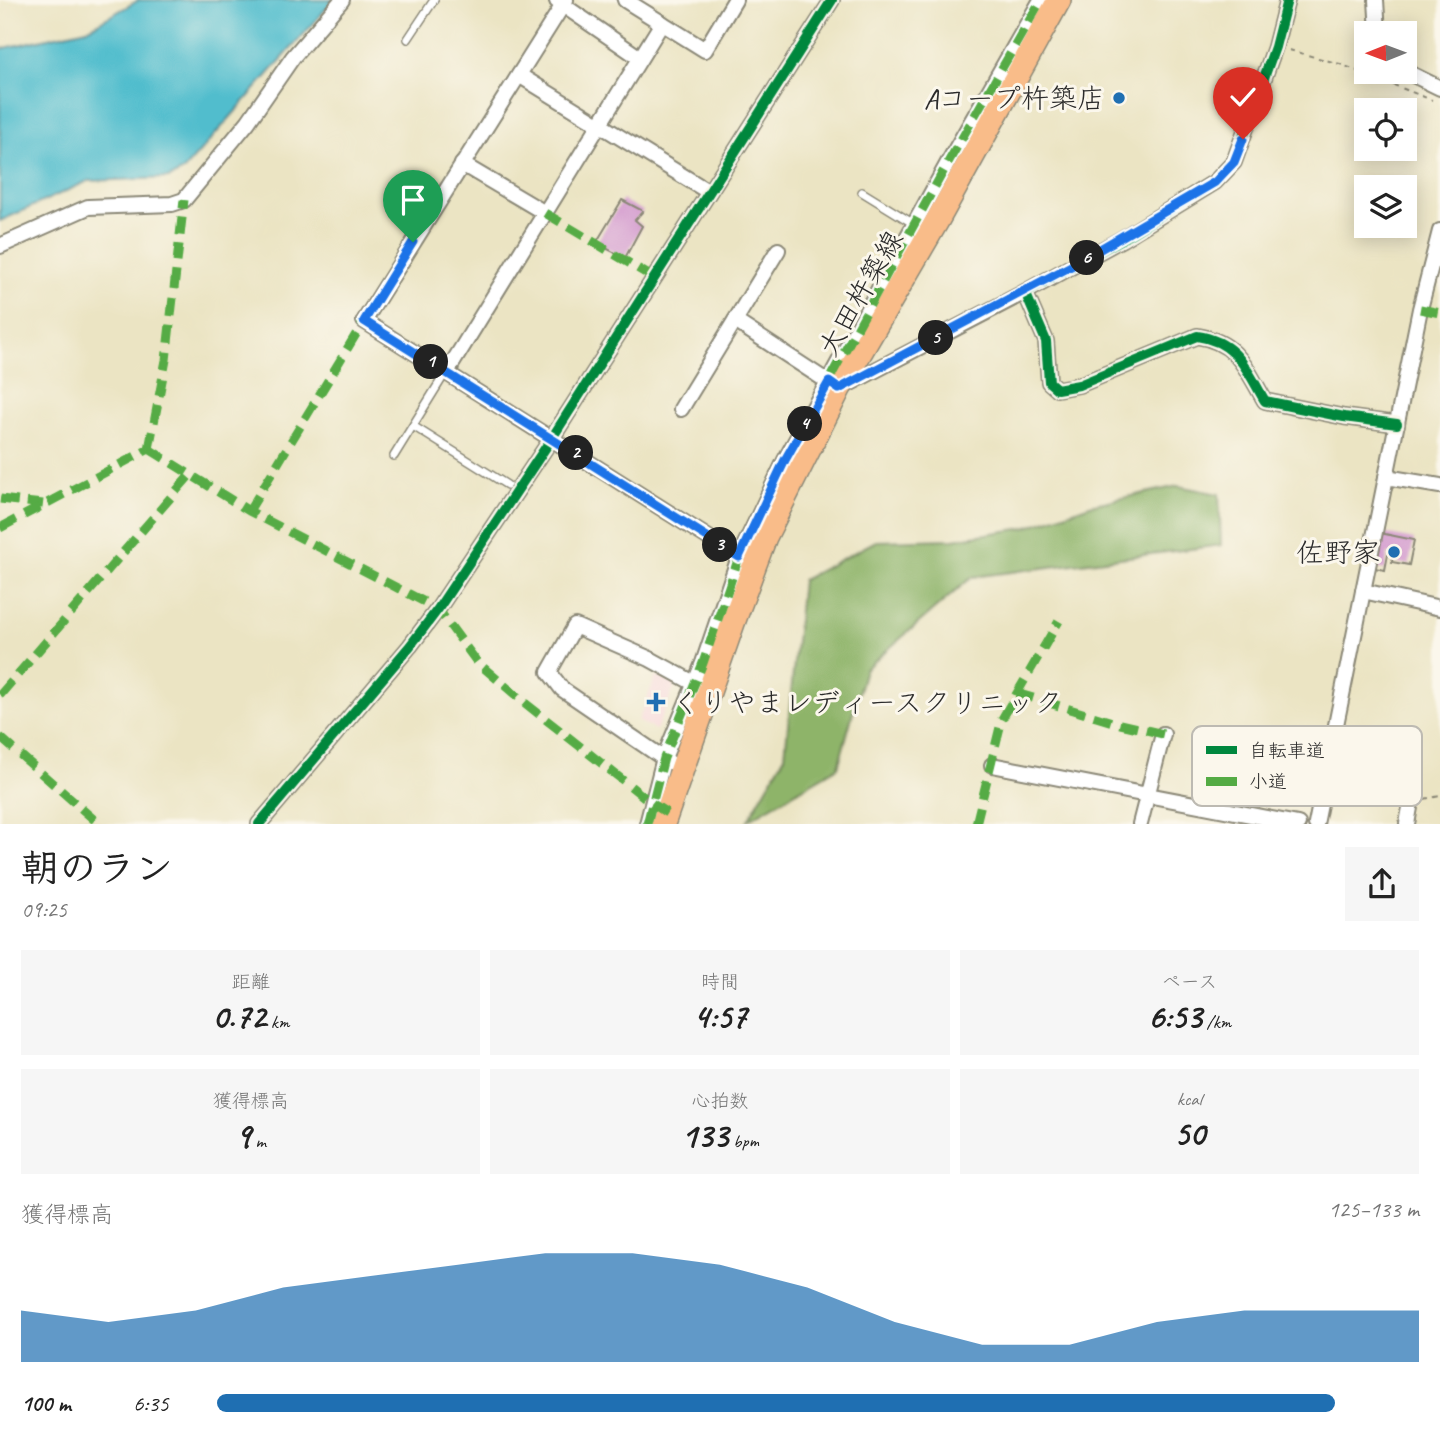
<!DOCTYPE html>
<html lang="ja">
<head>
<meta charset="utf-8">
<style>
	body { margin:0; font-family:Caveat,"Klee One",sans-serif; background:#f6f6f6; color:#222; height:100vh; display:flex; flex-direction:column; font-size:26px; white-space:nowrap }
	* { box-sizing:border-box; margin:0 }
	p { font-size:23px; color:#767676 }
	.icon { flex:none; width:38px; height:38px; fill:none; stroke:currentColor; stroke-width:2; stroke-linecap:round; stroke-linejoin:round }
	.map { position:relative; height:824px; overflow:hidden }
	.sheet { display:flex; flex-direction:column; background:#fff; flex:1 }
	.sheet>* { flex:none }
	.needle { width:46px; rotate:269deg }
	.controls { position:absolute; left:1354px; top:21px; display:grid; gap:14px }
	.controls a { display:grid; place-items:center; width:63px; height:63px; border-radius:0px; background:#fff; box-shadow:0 4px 18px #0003; font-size:35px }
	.pin { position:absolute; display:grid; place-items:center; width:60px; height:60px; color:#fff; margin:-72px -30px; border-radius:50% 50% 50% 0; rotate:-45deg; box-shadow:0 0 7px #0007 }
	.pin .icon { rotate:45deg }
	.km { position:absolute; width:35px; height:35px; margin:-18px; border-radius:50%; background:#222; color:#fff; font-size:19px; line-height:35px; text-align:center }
	.round { display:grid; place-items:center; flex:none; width:74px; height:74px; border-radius:0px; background:#f6f6f6 }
	.head { display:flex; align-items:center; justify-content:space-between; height:119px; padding:0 21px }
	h1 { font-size:38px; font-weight:800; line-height:52px }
	.figures { display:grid; grid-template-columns:repeat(3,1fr); gap:10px; height:119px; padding:7px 21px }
	.figures div { display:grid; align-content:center; border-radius:0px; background:#f6f6f6; text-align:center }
	.figures b { font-size:35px; font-weight:800 }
	.figures small { font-size:19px; font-weight:400 }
	.figures p { font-size:19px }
	.chart { height:196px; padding:14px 21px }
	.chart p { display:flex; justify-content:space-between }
	.chart svg { width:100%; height:126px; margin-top:7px; fill:#1f6fb2; opacity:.7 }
	ul { padding:0 21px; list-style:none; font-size:23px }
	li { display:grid; grid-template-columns:112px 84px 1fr; align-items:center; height:52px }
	li i { height:18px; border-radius:9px; background:#1f6fb2 }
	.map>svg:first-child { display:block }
	.built { fill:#f7cfd5 }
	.forest { fill:#8eb469; stroke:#5c704a; stroke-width:2 }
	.water { fill:#51bdcd; stroke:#3e747c; stroke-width:2 }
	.building { fill:#cf90cb }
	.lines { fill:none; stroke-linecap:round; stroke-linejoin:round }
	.lane-casing { stroke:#8b8877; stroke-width:10 }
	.street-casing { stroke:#8b8877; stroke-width:18 }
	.primary-casing { stroke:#8b8877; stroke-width:26 }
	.path { stroke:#8b8877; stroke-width:2; stroke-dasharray:5 5; stroke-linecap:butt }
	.lane { stroke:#fff; stroke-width:7 }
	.street { stroke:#fff; stroke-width:14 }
	.primary { stroke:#f9bc89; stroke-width:23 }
	.quiet { stroke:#54ab44; stroke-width:9; stroke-dasharray:18 9; stroke-linecap:butt }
	.cycleway-casing { stroke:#fbf7ec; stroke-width:15 }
	.cycleway { stroke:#00873e; stroke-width:10 }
	.route-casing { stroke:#fff; stroke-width:14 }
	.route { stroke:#1a73e8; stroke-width:9 }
	.poi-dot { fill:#1f6fb2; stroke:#fbf7ec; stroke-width:2.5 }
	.labels { text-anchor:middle; stroke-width:6; stroke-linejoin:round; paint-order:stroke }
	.poi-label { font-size:28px; fill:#2b2b2b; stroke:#fbf7ec; text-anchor:end }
	.street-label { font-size:28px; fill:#2b2b2b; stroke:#fbf7ec }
	.key { fill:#fbf7ec; stroke:#bdbab2; stroke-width:2 }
	.key-label { font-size:19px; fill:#2b2b2b }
</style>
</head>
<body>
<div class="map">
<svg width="1440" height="824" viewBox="0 0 1440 824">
	<rect width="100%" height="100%" fill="#fbf7ec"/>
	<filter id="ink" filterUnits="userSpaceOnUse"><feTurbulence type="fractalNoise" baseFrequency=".0143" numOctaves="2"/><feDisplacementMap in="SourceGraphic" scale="14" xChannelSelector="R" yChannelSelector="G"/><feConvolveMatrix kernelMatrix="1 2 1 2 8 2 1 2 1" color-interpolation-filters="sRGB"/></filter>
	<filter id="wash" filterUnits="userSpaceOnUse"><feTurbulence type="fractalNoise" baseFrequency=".00686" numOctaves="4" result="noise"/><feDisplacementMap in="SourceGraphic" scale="28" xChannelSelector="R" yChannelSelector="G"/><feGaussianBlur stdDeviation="1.57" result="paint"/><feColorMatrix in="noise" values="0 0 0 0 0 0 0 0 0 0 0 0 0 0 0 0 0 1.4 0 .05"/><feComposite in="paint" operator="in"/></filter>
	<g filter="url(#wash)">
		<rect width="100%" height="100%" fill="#ebe4c3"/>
		<polygon class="built" points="656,676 676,684 656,730 638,721"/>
		<polygon class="forest" points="1178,486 1219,494 1221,545 972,577 865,669 838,767 748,820 785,756 802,580 876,541 954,539 1025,528 1090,505"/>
		<polygon class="water" points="139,0 334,0 182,172 169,178 88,181 0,221 0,49 87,29"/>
		<g id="blocks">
			<g class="building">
				<polygon points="622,200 643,211 635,220 642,226 625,258 596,243"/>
				<polygon points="1380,533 1414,540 1409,565 1392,562 1393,555 1388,554 1385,570 1375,568"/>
			</g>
		</g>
	</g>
	<g filter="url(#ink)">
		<use href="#blocks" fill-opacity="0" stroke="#8b8877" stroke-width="2"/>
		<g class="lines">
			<defs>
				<g id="lane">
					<polyline points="408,39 434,0"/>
					<polyline points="862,192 914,224"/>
					<polyline points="413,426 507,485"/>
					<polyline points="394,456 446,372"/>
				</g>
				<g id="street">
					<polyline points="566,0 364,321 747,562"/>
					<polyline points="625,0 705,50 735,0"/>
					<path d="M1287,0L1275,47L1234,162L1215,182L1122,239L1025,292L1046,341L1049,382L1057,389L1079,385L1197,336C1238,342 1246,369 1265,401L1344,417L1397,424"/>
					<polyline points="1376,0 1378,33"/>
					<polyline points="557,1 640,58"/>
					<polyline points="1405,71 1440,88"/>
					<polyline points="519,75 709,192"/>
					<polyline points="462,164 545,213"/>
					<polyline points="0,246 88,207 172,204 184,200 248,122 293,57 342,0"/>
					<polyline points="735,321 839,389 1025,292"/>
					<polyline points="447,372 662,23"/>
					<polyline points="681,409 778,250"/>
					<polyline points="1386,477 1440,486"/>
					<polyline points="1363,591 1440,608"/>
					<polyline points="669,762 562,689 549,672 575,626 650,659 701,687"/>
					<polyline points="992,765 1298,824"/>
					<polyline points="259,824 410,646 438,609 552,438 832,0"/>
					<polyline points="647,824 664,758 703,663 739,557 785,460 950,159 1041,0"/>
					<polyline points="1140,824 1163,734"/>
					<polyline points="1316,824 1420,309 1440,231"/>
					<polyline points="1407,824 1411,802"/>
				</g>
				<polyline id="primary" points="663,824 733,623 765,537 839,389 937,221 1059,0"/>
			</defs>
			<use href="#lane" class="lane-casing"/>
			<use href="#street" class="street-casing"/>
			<use href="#primary" class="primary-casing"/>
			<g class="path">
				<polyline points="1289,50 1340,64 1432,100"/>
				<polyline points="1424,799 1440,796"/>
			</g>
			<use href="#lane" class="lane"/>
			<use href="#street" class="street"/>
			<use href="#primary" class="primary"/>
			<g class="quiet">
				<polyline points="545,213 654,278"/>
				<polyline points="1420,309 1440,313"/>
				<polyline points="149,449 249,511 438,609 477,662 525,703 653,804 667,813"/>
				<polyline points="149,449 166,360 184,200"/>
				<polyline points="0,499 43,504"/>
				<polyline points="249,511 364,321"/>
				<polyline points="0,528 149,449"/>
				<polyline points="1016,693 1116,723 1163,734"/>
				<polyline points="0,695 190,475"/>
				<polyline points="0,737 99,824"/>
				<polyline points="647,824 664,758 703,663 739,557 785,460 950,159 1041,0"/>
				<polyline points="976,824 1002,719 1059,621"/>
			</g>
			<defs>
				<g id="cycleway">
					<path d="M1287,0L1275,47L1234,162L1215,182L1122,239L1025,292L1046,341L1049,382L1057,389L1079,385L1197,336C1238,342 1246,369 1265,401L1344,417L1397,424"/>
					<polyline points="259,824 410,646 438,609 552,438 832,0"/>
				</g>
			</defs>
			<use href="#cycleway" class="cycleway-casing"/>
			<use href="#cycleway" class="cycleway"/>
		</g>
	</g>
	<g class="lines" filter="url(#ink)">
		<defs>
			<polyline id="route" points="413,242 364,321 739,557 785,460 829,382 839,389 1073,265 1215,182 1234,162 1243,139"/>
		</defs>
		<use href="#route" class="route-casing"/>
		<use href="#route" class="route"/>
	</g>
	<g class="poi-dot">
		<circle cx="1119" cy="98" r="7"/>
		<circle cx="1394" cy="552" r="7"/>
		<path d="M652.5 691.5h7v7h7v7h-7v7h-7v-7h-7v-7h7z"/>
	</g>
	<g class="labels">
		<g class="poi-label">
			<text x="1105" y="108">Aコープ杵築店</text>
			<text x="1380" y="562">佐野家</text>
			<text x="672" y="712" text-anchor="start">くりやまレディースクリニック</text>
		</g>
		<g class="street-label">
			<text transform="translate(860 293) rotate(-60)" y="10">大田杵築線</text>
		</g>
	</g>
	<rect x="1192" y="726" width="230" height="80" rx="10" class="key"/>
	<rect x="1206" y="746" width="31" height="8" fill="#00873e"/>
	<rect x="1206" y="777" width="31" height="9" fill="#54ab44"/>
	<g class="key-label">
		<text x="1249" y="757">自転車道</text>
		<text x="1249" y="788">小道</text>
	</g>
</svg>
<div class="controls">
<a><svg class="needle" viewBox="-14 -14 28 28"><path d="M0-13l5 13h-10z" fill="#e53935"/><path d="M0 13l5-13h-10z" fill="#767676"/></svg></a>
<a><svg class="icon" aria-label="locate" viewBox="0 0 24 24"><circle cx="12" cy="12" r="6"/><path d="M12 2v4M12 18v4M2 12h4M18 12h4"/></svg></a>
<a><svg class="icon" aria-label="layers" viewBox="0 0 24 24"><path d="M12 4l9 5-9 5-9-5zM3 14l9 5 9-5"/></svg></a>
</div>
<div class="pin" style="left:413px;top:242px;background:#1e9e55"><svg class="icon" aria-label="arrive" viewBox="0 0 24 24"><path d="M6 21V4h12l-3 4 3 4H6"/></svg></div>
<div class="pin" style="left:1243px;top:139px;background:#d93025"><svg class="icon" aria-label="check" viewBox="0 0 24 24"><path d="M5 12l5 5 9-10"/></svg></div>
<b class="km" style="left:431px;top:362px">1</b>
<b class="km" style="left:576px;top:453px">2</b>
<b class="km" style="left:720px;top:545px">3</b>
<b class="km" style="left:805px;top:424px">4</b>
<b class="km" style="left:936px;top:338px">5</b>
<b class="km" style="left:1087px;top:258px">6</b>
</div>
<section class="sheet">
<div class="head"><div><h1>朝のラン</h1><p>09:25</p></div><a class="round"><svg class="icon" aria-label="share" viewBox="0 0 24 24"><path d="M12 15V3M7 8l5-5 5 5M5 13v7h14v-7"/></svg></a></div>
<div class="figures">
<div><p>距離</p><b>0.72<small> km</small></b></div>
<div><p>時間</p><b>4:57</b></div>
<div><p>ペース</p><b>6:53<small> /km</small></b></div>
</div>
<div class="figures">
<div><p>獲得標高</p><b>9<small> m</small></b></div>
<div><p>心拍数</p><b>133<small> bpm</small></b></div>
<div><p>kcal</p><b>50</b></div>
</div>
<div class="chart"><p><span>獲得標高</span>125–133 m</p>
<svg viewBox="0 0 160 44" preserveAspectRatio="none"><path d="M0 44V26L10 30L20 26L30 18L40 14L50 10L60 6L70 6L80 10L90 18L100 30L110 38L120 38L130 30L140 26L150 26L160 26V44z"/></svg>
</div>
<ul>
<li><b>100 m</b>6:35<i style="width:93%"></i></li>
</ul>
</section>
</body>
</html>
